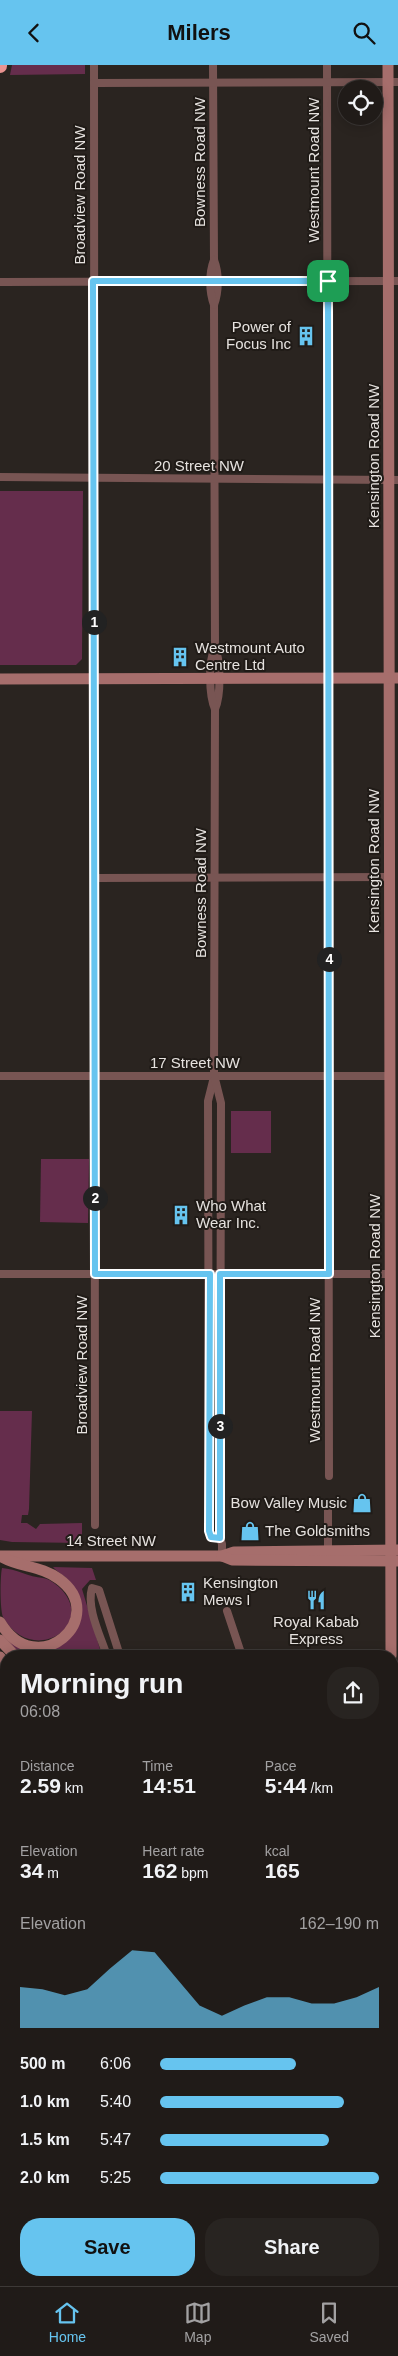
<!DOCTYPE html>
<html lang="en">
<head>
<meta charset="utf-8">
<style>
	body { margin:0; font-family:Arial,sans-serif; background:#282421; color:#f1f3f6; height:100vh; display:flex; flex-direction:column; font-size:19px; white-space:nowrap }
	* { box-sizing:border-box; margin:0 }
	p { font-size:16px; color:#a2a1a2 }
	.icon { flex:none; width:28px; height:28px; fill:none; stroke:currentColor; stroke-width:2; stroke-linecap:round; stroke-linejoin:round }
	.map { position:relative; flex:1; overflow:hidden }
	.side { position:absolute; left:0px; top:1585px; width:399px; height:636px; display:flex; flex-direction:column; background:#201b18; border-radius:20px 20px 0 0; box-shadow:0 2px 12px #0003,0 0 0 1px #3d3937 }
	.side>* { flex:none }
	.tools { position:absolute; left:338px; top:15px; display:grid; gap:10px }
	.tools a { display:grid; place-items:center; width:45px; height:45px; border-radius:50%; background:#201b18; box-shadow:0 2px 12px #0003,0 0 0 1px #3d3937; font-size:25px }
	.pin { position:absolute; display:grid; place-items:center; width:42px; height:42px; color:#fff; margin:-21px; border-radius:10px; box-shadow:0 2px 8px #0006 }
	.km { position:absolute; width:25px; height:25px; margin:-12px; border-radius:50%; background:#222; color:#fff; font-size:14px; line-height:25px; text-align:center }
	.round { display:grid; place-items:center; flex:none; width:52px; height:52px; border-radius:20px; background:#282421 }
	.overview { display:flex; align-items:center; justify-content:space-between; height:85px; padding:0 20px }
	h1 { font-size:28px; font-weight:700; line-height:38px }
	.metrics { display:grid; grid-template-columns:repeat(3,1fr); gap:8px; height:85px; padding:5px 20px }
	.metrics div { display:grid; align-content:center }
	.metrics b { font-size:21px; font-weight:700 }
	.metrics small { font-size:14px; font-weight:400 }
	.metrics p { font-size:14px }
	.chart { height:140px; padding:10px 20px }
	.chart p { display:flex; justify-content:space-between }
	.chart svg { width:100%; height:90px; margin-top:5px; fill:#66c4ef; opacity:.7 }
	.action { display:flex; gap:10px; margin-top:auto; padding:10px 20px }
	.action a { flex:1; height:58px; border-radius:20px; background:#66c4ef; color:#111; font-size:20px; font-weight:700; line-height:58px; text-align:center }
	.action a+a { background:#282421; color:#f1f3f6 }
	ul { padding:0 20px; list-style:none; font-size:16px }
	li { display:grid; grid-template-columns:80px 60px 1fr; align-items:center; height:38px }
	li i { height:12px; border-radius:6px; background:#66c4ef }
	header { display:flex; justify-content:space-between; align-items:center; height:65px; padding:0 20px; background:#66c4ef; color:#111; font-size:22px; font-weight:700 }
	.menu { display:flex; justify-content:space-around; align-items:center; height:70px; border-top:1px solid #3d3937; background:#201b18; font-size:14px; color:#a2a1a2 }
	.menu a { display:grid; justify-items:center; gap:2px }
	.menu .on { color:#66c4ef }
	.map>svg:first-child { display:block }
	.green { fill:#652d4c }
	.water { fill:#435b0b }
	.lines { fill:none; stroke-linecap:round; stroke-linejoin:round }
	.street { stroke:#785553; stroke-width:8 }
	.secondary { stroke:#a66e6c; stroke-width:11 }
	.highway { stroke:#e99390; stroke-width:14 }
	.route-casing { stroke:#fff; stroke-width:10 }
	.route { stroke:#66c4ef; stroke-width:6 }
	.labels { text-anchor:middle; stroke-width:4; stroke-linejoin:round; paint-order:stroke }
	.street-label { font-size:15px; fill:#e6e2df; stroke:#201b17 }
	.poi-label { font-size:15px; fill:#e6e2df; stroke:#201b17; text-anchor:start }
</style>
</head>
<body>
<header><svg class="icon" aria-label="back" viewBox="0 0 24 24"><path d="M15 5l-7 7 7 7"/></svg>Milers<svg class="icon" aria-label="search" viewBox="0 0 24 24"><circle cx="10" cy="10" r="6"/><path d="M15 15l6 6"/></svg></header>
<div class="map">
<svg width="398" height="2221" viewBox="0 0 398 2221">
	<rect width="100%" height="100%" fill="#2a2420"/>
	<g class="green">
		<polygon points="12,0 85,0 85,9 10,10"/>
		<polygon points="0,426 83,426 82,594 76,600 0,600"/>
		<rect x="231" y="1046" width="40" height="42"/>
		<polygon points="41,1094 89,1094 88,1158 40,1157"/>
		<polygon points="0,1346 32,1346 29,1444 28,1450 22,1450 21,1458 27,1458 36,1464 40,1459 82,1458 82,1478 12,1477 0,1475"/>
		<path d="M53,1502L92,1503L96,1515H90L82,1524L102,1591H22L6,1574L15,1580L67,1576C83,1558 86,1534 68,1515C64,1510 57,1507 53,1502Z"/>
		<path d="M2,1503C16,1504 29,1512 43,1513C49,1514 55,1518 61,1524C97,1562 31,1602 3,1552C0,1544 0,1512 2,1503Z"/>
		<polygon points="0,1600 6,1606 6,1853 0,1843"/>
	</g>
	<g class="water">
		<polygon points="0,1844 6,1855 6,2114 0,2103"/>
		<polygon points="51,2215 249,2215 252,2221 55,2221"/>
	</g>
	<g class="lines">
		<g class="street">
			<polyline points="94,0 95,1460"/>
			<path d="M213,0L214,195C219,208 219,226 214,240L215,583C221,596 221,631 215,644"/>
			<polyline points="327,0 329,1411"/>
			<polyline points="94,18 398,17"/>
			<path d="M214,195C209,208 209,226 214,240"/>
			<polyline points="0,217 398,216"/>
			<polyline points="0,412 398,415"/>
			<path d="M215,583C208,596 209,631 215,644L214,1012L208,1036L209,1466L211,1472L220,1473"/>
			<polyline points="96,813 389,812"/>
			<polyline points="0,1011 389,1011"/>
			<polyline points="215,1014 221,1038 220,1473 222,1479 222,1491"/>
			<polyline points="0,1209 390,1209"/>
			<polyline points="328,1440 328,1485"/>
			<polyline points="227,1546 242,1591"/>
			<path d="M107,1591C101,1572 86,1543 92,1523L99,1525L120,1591"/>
			<polyline points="392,1737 398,1737"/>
			<polyline points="392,1854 398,1854"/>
			<polyline points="392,1969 398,1969"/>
			<polyline points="392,2087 398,2086"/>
			<polyline points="0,2196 6,2197"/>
		</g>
		<g class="secondary">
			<polyline points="388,0 391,1591"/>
			<polyline points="0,614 398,613"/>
			<polyline points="0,1491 222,1491 234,1487 398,1485"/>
			<polyline points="222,1491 232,1495 398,1496"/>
			<path d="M0,1557C37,1619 111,1552 59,1514C42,1501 19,1502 2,1492"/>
			<polyline points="0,1575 15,1591"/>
			<polyline points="0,1592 6,1599"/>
			<polyline points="0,2159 6,2172"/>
			<polyline points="392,2202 398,2202"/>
			<polyline points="28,2215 31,2221"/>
			<polyline points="323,2215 325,2221"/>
			<polyline points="292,2221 302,2215"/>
		</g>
		<polyline class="highway" points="0,1 0,0"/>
	</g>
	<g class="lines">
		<defs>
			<polygon id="route" points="93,216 328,216 329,1209 220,1209 220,1473 211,1472 209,1466 210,1209 95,1209"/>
		</defs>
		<use href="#route" class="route-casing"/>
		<use href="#route" class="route"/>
	</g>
	<defs>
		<symbol id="building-bare" viewBox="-9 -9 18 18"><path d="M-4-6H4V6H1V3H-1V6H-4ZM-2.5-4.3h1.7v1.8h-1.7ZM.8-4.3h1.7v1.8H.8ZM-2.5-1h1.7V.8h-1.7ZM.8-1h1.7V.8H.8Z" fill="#66c4ef" stroke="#201b17" stroke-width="2.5" paint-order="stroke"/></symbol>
		<symbol id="shop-bare" viewBox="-9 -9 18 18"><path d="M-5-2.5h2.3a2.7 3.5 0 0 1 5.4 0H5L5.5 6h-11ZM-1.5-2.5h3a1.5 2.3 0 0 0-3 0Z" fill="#66c4ef" stroke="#201b17" stroke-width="2.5" paint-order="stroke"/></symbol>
		<symbol id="restaurant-bare" viewBox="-9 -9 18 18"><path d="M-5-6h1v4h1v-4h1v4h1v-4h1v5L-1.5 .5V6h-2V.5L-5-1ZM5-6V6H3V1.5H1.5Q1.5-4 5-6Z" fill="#66c4ef" stroke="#201b17" stroke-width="2.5" paint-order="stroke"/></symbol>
	</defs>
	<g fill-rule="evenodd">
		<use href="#building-bare" x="292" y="257" width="28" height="28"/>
		<use href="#building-bare" x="166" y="578" width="28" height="28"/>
		<use href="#building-bare" x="167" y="1136" width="28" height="28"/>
		<use href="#shop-bare" x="348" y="1424" width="28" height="28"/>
		<use href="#shop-bare" x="236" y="1452" width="28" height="28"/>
		<use href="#building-bare" x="174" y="1513" width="28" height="28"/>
		<use href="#restaurant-bare" x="302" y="1521" width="28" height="28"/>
	</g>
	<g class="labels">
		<g class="street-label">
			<text transform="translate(200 97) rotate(-90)" y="5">Bowness Road NW</text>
			<text transform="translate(314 105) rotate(-90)" y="5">Westmount Road NW</text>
			<text transform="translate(80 130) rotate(-90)" y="5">Broadview Road NW</text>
			<text transform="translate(374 391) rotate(-90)" y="5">Kensington Road NW</text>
			<text x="199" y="406">20 Street NW</text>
			<text transform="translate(374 796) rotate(-90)" y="5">Kensington Road NW</text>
			<text transform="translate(201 828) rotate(-90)" y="5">Bowness Road NW</text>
			<text x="195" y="1003">17 Street NW</text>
			<text transform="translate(375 1201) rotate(-90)" y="5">Kensington Road NW</text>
			<text transform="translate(82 1300) rotate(-90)" y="5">Broadview Road NW</text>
			<text transform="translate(315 1305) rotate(-90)" y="5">Westmount Road NW</text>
			<text x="111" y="1481">14 Street NW</text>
		</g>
		<g class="poi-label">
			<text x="291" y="267" text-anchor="end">Power of<tspan x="291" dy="17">Focus Inc</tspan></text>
			<text x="195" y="588">Westmount Auto<tspan x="195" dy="17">Centre Ltd</tspan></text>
			<text x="196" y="1146">Who What<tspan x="196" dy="17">Wear Inc.</tspan></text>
			<text x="347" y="1443" text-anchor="end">Bow Valley Music</text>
			<text x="265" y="1471">The Goldsmiths</text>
			<text x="203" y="1523">Kensington<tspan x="203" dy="17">Mews I</tspan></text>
			<text x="316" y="1562" text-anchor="middle">Royal Kabab<tspan x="316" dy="17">Express</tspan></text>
		</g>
	</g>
</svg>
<div class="tools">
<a><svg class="icon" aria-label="locate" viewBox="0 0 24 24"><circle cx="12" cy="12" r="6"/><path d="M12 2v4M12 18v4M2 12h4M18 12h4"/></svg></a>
</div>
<div class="pin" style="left:328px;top:216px;background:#1e9e55"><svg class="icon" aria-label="arrive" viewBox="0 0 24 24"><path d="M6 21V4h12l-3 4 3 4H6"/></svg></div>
<b class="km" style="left:94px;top:557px">1</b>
<b class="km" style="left:95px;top:1133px">2</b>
<b class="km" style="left:220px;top:1361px">3</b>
<b class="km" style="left:329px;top:894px">4</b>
<section class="side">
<div class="overview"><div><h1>Morning run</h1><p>06:08</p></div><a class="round"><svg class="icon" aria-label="share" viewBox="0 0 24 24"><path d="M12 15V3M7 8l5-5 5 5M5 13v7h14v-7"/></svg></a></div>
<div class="metrics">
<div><p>Distance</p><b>2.59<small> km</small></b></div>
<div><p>Time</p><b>14:51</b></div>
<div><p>Pace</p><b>5:44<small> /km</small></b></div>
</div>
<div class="metrics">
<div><p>Elevation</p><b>34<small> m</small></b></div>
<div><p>Heart rate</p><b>162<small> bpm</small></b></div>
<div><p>kcal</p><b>165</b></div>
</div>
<div class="chart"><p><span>Elevation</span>162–190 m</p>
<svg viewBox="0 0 160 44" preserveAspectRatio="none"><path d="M0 44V24L10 25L20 28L30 25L40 15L50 6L60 7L70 20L80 33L90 38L100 33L110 29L120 29L130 32L140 32L150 29L160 24V44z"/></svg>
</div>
<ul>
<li><b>500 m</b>6:06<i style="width:62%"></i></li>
<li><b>1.0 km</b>5:40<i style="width:84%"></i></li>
<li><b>1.5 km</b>5:47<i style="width:77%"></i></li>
<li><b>2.0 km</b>5:25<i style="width:100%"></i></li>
</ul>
<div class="action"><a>Save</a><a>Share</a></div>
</section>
</div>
<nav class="menu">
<a class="on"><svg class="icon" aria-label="home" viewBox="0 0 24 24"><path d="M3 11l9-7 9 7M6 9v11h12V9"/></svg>Home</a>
<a><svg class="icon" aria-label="map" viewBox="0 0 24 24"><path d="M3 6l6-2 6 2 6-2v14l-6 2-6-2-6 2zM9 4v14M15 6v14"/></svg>Map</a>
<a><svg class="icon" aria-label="saved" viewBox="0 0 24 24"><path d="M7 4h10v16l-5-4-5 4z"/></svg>Saved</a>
</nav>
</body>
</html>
